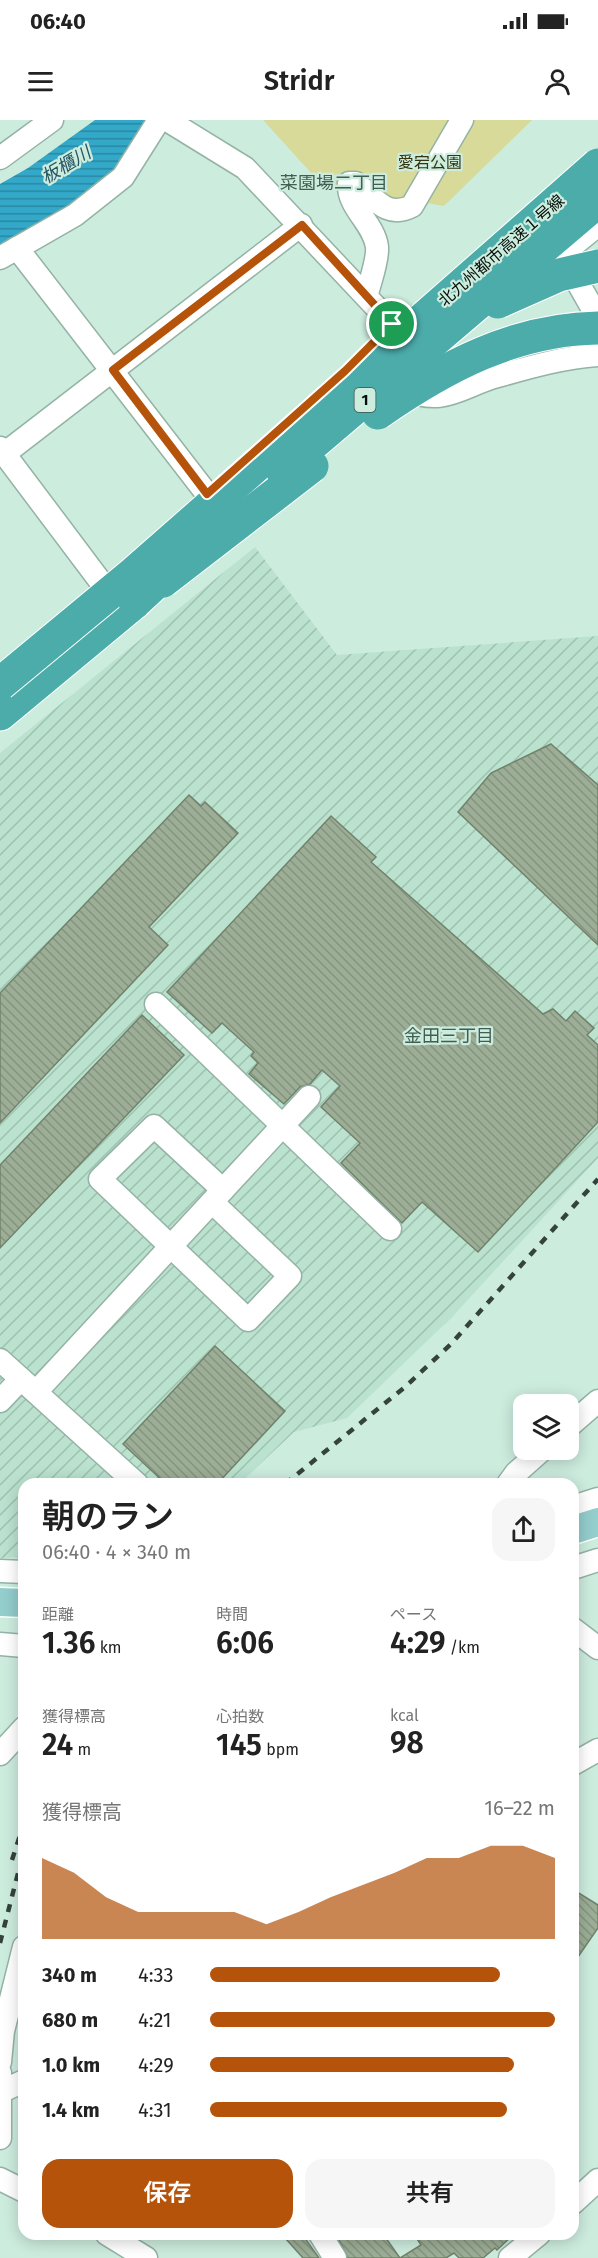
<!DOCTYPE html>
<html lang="ja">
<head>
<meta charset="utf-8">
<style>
	body { margin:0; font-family:"Fira Sans","Noto Sans JP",sans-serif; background:#f6f6f6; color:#222; height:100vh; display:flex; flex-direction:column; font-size:22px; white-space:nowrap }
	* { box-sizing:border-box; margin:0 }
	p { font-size:20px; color:#767676 }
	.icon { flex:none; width:33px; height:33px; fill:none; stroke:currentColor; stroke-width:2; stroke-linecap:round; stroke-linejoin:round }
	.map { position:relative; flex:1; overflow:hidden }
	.sheet { position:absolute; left:18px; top:1358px; width:561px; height:762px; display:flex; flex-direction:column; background:#fff; border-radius:18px; box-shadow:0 3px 15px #0003 }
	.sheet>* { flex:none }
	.fabs { position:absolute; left:513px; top:1274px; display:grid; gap:12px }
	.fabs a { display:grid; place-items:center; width:66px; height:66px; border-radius:12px; background:#fff; box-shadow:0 3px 15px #0003; font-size:30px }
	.pin { position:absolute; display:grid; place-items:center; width:51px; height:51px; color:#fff; margin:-26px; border:3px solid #fff; border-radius:50%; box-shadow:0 2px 6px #0007 }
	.round { display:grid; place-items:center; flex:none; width:63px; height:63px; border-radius:18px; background:#f6f6f6 }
	.headline { display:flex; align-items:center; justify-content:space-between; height:102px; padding:0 24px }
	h1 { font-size:33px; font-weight:600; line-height:45px }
	.metrics { display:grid; grid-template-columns:repeat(3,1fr); gap:9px; height:102px; padding:6px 24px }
	.metrics div { display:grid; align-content:center }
	.metrics b { font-size:30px; font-weight:600 }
	.metrics small { font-size:16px; font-weight:400 }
	.metrics p { font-size:16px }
	.chart { height:168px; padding:12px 24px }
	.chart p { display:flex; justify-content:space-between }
	.chart svg { width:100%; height:108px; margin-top:6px; fill:#b45309; opacity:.7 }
	.cta { display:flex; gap:12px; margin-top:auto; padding:12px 24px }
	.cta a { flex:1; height:69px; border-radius:18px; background:#b45309; color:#fff; font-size:24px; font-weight:600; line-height:69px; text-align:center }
	.cta a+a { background:#f6f6f6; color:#222 }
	ul { padding:0 24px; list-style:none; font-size:20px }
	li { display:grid; grid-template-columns:96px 72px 1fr; align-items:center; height:45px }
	li i { height:15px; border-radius:8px; background:#b45309 }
	.status { display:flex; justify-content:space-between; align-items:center; height:42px; padding:0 30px; background:#fff; direction:ltr }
	.status svg { height:16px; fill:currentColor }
	header { display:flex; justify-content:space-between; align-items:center; height:78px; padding:0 24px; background:#fff; font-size:27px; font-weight:600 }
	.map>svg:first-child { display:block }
	.industrial { fill:url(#industrial-furrows) }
	.green { fill:#d8da9a }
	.water { fill:url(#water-rules) }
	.building { fill:url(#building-back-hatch); stroke:#71826c; stroke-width:1.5 }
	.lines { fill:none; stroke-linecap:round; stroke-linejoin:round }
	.minor-casing { stroke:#94b3a5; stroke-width:25 }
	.major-casing { stroke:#fff; stroke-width:31 }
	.highway-casing { stroke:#fff; stroke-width:35 }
	.minor { stroke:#fff; stroke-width:22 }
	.major { stroke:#93cdcc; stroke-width:28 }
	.highway { stroke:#4bacaa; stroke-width:33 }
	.rail { stroke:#34433c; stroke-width:4.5; stroke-dasharray:8 8; stroke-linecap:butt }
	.highway-bridge-casing { stroke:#fff; stroke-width:35; stroke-linecap:butt }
	.highway-bridge { stroke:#4bacaa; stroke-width:33 }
	.route-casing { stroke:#fff; stroke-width:12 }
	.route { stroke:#b45309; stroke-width:8 }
	.labels { text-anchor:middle; stroke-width:4.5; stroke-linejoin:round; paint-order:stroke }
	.shield { fill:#ccecde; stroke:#41514a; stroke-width:1.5 }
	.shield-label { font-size:15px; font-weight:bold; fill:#050f0a }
	.park-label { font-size:16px; fill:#34350f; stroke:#ccecde }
	.street-label { font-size:16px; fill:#050f0a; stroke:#ccecde }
	.water-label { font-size:18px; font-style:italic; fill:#265463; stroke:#ccecde }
	.neighbourhood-label { font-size:18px; fill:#425e52; stroke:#ccecde }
</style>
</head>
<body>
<div class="status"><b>06:40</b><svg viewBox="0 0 49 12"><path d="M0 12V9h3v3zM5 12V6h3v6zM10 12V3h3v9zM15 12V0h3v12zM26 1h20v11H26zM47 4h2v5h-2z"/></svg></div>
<header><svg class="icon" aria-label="menu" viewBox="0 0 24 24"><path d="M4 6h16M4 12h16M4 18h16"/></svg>Stridr<svg class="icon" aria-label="person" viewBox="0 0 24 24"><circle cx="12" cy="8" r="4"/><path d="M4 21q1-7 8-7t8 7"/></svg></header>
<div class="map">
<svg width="598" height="2138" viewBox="0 0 598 2138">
	<defs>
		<pattern id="industrial-furrows" width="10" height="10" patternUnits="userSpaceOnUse" patternTransform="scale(1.5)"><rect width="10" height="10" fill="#bae2cf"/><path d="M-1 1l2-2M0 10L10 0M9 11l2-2" fill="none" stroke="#9ec1b0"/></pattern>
		<pattern id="water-rules" width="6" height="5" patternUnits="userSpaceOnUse" patternTransform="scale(1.5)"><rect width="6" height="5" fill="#33a8c9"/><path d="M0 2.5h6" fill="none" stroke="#2987a1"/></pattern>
		<pattern id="building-back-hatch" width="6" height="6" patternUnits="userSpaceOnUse" patternTransform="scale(1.5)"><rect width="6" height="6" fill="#9cae96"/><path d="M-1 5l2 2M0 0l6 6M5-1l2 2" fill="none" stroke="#859480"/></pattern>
	</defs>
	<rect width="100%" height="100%" fill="#ccecde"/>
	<polygon class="industrial" points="255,427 337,535 598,516 598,1038 452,1197 347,1298 294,1312 240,1363 24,1364 24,1437 0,1438 0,633"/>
	<polygon class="green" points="263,0 532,0 444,86 322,65"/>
	<polygon class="water" points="95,0 158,0 135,32 56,98 0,128 0,64 28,48"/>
	<g class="building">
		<polygon points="551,624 598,665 598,825 458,692 491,653"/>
		<polygon points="189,675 201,686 205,682 238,713 149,807 168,825 0,1003 0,873"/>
		<polygon points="331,696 376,737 371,742 543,894 553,889 566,901 575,891 594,908 587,915 598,925 598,1002 478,1132 422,1082 402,1103 341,1043 360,1023 321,987 340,966 322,950 310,964 300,967 284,984 249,954 258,943 251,936 254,932 222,903 212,913 167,872"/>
		<polygon points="142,895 184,935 0,1128 0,1045"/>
		<polygon points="215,1226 285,1291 217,1364 166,1364 123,1324"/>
		<polygon points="577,1772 598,1785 598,1808 573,1844 573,1778"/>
		<polygon points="291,2114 302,2114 319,2138 303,2138 286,2119"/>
		<polygon points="336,2114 383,2114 400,2138 348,2138"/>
		<polygon points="414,2114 514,2114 497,2130 495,2128 483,2138 459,2138 454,2133 446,2138 400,2138 421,2125"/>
	</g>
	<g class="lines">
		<defs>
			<g id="minor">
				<polyline points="167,0 245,48 392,204"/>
				<polyline points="0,38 52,0"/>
				<polyline points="17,128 207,374"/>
				<polyline points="0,138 75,95 123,57 159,0"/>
				<polyline points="566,142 598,198"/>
				<polyline points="534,157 598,105"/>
				<path d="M367,174C370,161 378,141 377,127C374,103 347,87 349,63H356C375,79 387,99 412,86L462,0"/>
				<path d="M405,270C446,286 461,266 498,256C530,247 565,237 598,235"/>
				<polyline points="0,328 103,465"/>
				<polyline points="4,334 301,105"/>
				<polyline points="156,884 390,1109"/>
				<polyline points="212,1082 290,1156 248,1200 100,1059 154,1006 223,1070"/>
				<polyline points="0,1240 137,1364"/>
				<polyline points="36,1272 309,977"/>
				<polyline points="0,1281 21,1259"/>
				<polyline points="568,1307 598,1281"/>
				<polyline points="508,1364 516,1353 543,1329"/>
				<polyline points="573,1387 598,1379"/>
				<polyline points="573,1448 598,1440"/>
				<polyline points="0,1451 24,1452"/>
				<polyline points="573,1509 598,1528"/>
				<polyline points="0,1524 24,1526"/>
				<polyline points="0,1634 24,1608"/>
				<polyline points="573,1644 598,1630"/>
				<polyline points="0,1942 3,1911 24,1827"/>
				<polyline points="0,1953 0,2018"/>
				<polyline points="0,1972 24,1961"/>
				<polyline points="0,2059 24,2071"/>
				<polyline points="573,2083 598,2060"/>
				<polyline points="107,2114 146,2138"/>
				<polyline points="320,2114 335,2138"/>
				<polyline points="510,2138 539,2114"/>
			</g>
			<g id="major">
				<polyline points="573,1410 598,1402"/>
				<polyline points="0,1482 24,1483"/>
			</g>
			<polyline id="highway" points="0,594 135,482"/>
		</defs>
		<use href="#minor" class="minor-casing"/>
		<use href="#major" class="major-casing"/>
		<use href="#highway" class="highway-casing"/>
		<use href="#minor" class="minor"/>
		<use href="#major" class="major"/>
		<use href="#highway" class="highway"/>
		<g class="rail">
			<polyline points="285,1364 405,1267 451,1224 598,1059"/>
			<polyline points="12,1740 24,1703"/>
			<polyline points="0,1823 24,1730"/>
		</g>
		<defs>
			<g id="highway-bridge">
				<polyline points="498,182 559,155 598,146"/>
				<path d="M378,293C444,247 515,209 598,208"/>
				<polyline points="282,350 598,81"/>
				<polyline points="163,461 312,346"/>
				<polyline points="135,482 176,444"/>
				<polyline points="0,564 134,453 598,45"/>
			</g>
		</defs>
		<use href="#highway-bridge" class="highway-bridge-casing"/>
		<use href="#highway-bridge" class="highway-bridge"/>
	</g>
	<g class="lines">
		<defs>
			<polygon id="route" points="302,105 392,204 345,251 207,374 113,250"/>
		</defs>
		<use href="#route" class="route-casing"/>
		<use href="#route" class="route"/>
	</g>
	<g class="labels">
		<rect class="shield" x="354.5" y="268" width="21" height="24" rx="4.5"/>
		<g class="shield-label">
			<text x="365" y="285">1</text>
		</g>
		<g class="park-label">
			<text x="430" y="48">愛宕公園</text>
		</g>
		<g class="street-label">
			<text transform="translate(501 130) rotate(-41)" y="6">北九州都市高速１号線</text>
		</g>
		<g class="water-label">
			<text transform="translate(66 45) rotate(-31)" y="6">板櫃川</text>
		</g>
		<g class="neighbourhood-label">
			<text x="334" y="69">菜園場二丁目</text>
			<text x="449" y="922">金田三丁目</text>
		</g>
	</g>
</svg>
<div class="fabs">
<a><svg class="icon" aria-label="layers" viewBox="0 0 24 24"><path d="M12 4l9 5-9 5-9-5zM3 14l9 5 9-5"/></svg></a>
</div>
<div class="pin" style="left:392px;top:204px;background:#1e9e55"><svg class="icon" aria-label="arrive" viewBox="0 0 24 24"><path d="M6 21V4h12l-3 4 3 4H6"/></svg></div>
<section class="sheet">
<div class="headline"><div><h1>朝のラン</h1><p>06:40 · 4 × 340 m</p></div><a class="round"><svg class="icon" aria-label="share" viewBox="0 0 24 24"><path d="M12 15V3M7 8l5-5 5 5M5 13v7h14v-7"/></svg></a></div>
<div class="metrics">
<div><p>距離</p><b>1.36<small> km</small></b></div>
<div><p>時間</p><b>6:06</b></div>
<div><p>ペース</p><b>4:29<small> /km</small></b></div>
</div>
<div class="metrics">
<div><p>獲得標高</p><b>24<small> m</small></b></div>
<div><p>心拍数</p><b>145<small> bpm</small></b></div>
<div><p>kcal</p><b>98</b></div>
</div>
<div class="chart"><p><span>獲得標高</span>16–22 m</p>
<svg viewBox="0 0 160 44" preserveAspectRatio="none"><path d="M0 44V11L10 17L20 27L30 33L40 33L50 33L60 33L70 38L80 33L90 27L100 22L110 17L120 11L130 11L140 6L150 6L160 11V44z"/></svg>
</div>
<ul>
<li><b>340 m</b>4:33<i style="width:84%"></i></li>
<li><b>680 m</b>4:21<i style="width:100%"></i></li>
<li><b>1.0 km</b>4:29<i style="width:88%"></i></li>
<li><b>1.4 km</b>4:31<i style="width:86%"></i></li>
</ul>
<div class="cta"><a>保存</a><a>共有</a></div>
</section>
</div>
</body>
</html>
